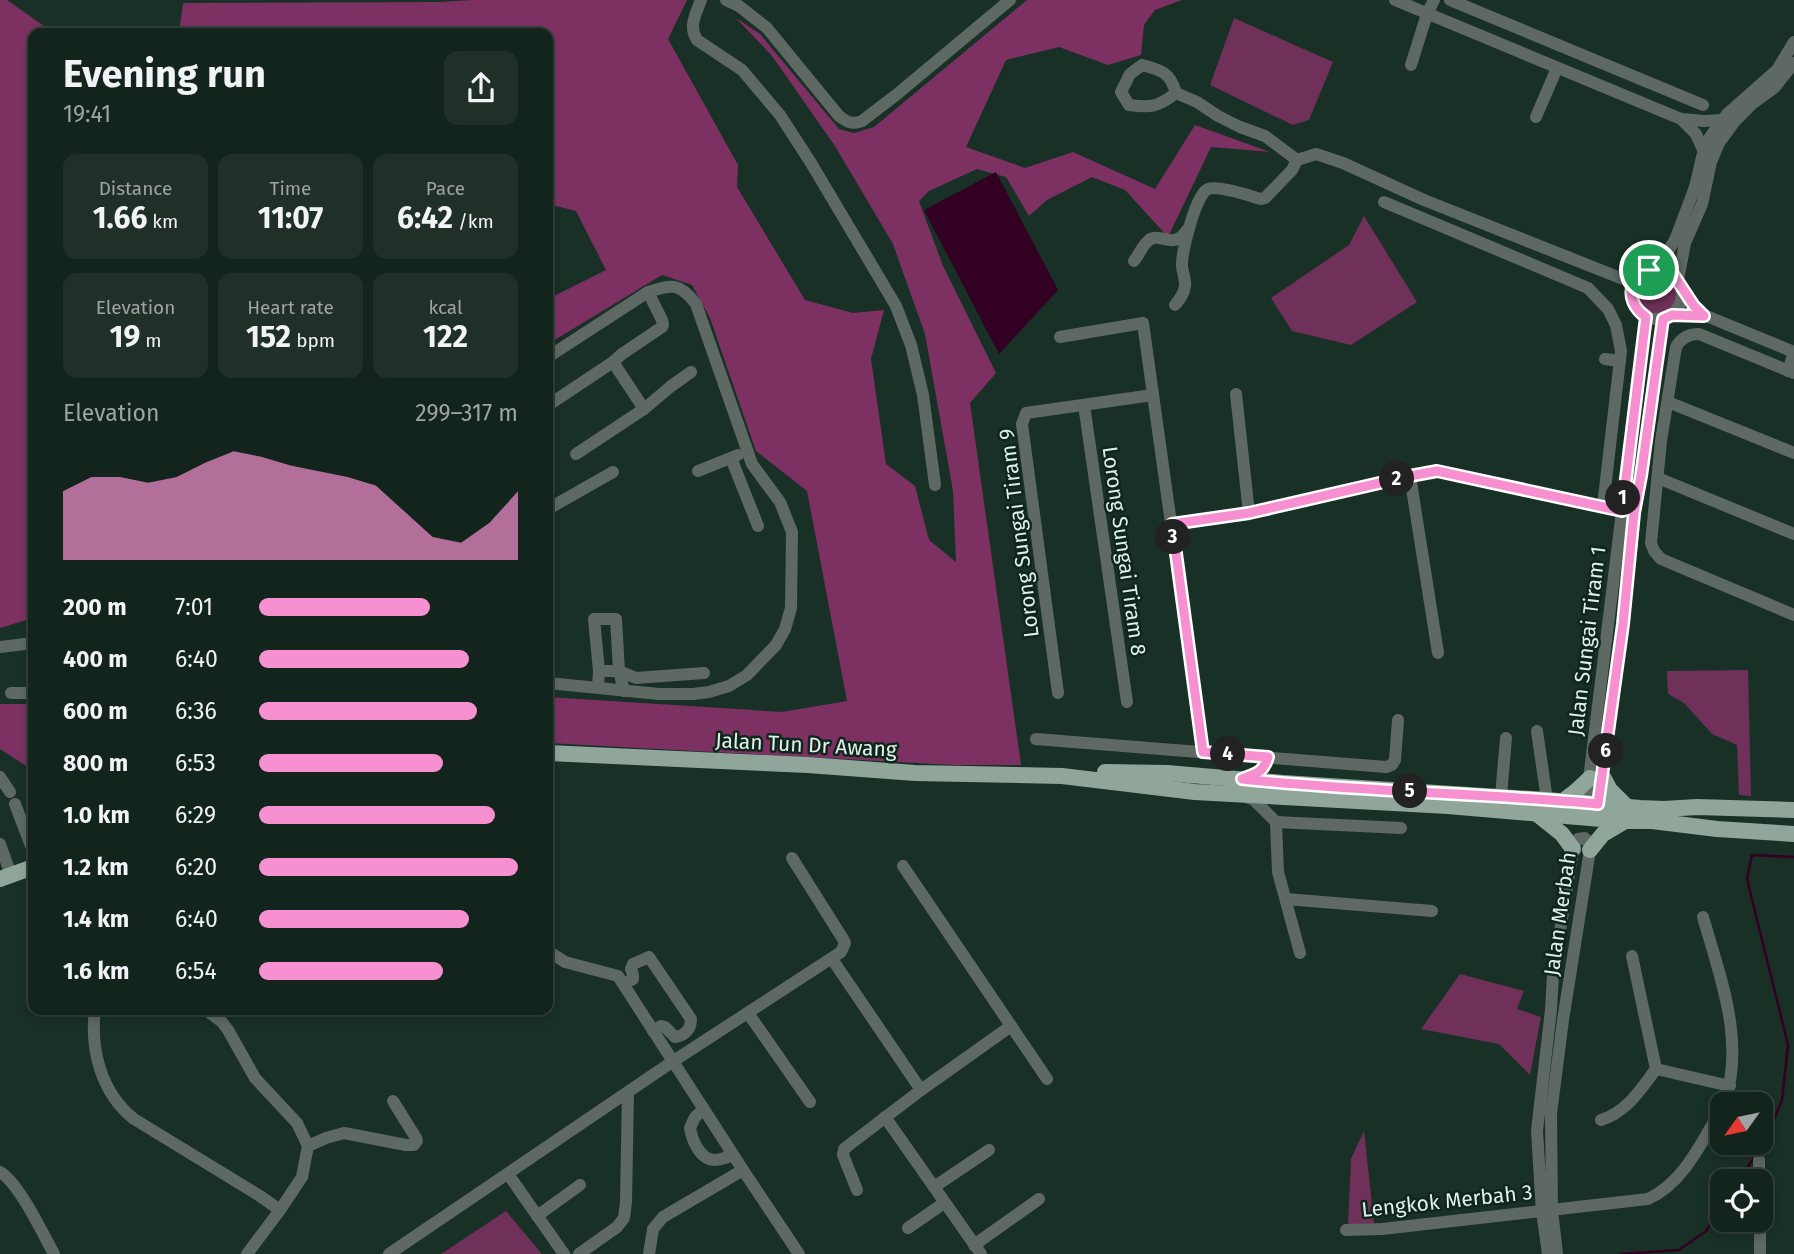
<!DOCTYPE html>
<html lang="en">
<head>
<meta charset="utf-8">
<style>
	body { margin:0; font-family:"Fira Sans",sans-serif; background:#203029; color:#f1f3f6; height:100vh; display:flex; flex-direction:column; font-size:26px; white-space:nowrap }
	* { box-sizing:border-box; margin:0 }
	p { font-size:23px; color:#9da4a3 }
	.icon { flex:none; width:38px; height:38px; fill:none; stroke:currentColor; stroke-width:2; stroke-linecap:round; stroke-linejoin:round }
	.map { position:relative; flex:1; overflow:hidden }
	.sheet { position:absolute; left:28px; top:28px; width:525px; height:987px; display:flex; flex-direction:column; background:#13241c; border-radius:14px; box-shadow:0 4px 10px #0003,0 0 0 2px #32413b }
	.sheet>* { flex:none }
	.needle { width:46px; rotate:237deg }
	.buttons { position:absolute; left:1710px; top:1092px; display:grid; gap:14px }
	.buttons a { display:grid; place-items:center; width:63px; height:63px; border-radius:14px; background:#13241c; box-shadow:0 4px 10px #0003,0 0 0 2px #32413b; font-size:35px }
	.pin { position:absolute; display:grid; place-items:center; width:60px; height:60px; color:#fff; margin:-30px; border:4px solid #fff; border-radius:50%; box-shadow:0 2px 7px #0007 }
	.km { position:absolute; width:35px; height:35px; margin:-18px; border-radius:50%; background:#222; color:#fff; font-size:19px; line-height:35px; text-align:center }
	.round { display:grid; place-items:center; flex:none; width:74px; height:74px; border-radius:14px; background:#203029 }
	.headline { display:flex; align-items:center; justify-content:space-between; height:119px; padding:0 35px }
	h1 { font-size:38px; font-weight:700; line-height:52px }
	.figures { display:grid; grid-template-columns:repeat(3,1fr); gap:10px; height:119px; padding:7px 35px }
	.figures div { display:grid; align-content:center; border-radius:14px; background:#203029; text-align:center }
	.figures b { font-size:30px; font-weight:700 }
	.figures small { font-size:19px; font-weight:400 }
	.figures p { font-size:19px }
	.chart { height:196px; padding:14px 35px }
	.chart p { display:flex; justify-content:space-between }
	.chart svg { width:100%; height:126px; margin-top:7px; fill:#f690d0; opacity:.7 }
	ul { padding:0 35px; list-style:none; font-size:23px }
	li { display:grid; grid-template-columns:112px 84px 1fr; align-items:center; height:52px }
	li i { height:18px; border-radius:9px; background:#f690d0 }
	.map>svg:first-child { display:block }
	.green { fill:#6f3059 }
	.forest { fill:#7c3162 }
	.water { fill:#310023 }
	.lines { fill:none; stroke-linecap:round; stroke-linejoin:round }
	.stream { stroke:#310023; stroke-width:2.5 }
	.minor { stroke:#5e6963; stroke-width:12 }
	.major { stroke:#90a69b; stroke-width:16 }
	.route-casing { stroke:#fff; stroke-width:14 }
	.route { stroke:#f690d0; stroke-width:9 }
	.labels { text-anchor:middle; stroke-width:5; stroke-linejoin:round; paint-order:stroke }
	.street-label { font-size:21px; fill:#e2f0e9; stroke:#0f261c }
</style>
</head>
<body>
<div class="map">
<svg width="1794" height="1254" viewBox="0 0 1794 1254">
	<rect width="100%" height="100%" fill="#193026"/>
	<g class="green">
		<polygon points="1234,18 1333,62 1309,120 1293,125 1210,85"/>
		<polygon points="1364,216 1417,302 1351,345 1292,331 1271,298 1349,245"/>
		<circle cx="1658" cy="294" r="21"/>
		<polygon points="1748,670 1751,796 1739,795 1737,745 1712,734 1684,703 1668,694 1667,671"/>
		<polygon points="1460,974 1524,991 1517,1009 1541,1017 1530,1075 1499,1044 1421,1029"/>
		<polygon points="1364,1131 1374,1223 1348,1225 1351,1159"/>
		<polygon points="506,1211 542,1254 441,1254"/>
	</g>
	<g class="forest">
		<polygon points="0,0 7,0 51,31 94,32 148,31 148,33 33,33 33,618 0,628"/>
		<polygon points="472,0 687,0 668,39 738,165 737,187 805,300 853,313 884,310 871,359 886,464 915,486 929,540 956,562 953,491 925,334 893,244 835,146 772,56 736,18 760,34 839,129 854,133 874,127 1027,0 1182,0 1155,10 1144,25 1141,55 1108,65 1059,47 1006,60 966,147 1025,168 1073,152 1155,189 1195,125 1270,152 1211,147 1168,237 1125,190 1092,177 1047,200 1029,216 1006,177 977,169 929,191 919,201 943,266 996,373 970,403 1021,765 953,765 548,743 548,697 782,712 847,701 807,491 756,451 710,318 692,285 662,275 548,344 548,299 606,270 576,211 548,204 548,33 179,33 183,3 440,2"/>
		<polygon points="0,704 33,704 33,788 28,767 0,749"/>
	</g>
	<polygon class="water" points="996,172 1058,290 999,354 924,210"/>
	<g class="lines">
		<g class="stream">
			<polyline points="1739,1181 1765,1140 1782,1100 1788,1045 1747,879 1752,855 1794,857"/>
			<polyline points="1621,1254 1679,1250 1706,1231 1722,1207"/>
		</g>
		<g class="minor">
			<path d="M701,0C696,14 688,26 697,40L742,70L780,115L811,163L896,306L911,345L923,395L935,485"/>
			<path d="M726,0L739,6L767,28L839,116C847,122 852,125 862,121L896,95L1010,0"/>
			<polyline points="1395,0 1681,119 1696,134 1704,152"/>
			<polyline points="1450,0 1703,105"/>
			<polyline points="1411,65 1427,14 1434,0"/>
			<path d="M1176,93C1170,72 1161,70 1142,65L1130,74L1121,92L1129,105C1151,108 1158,107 1176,93L1197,102L1218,116L1240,127L1265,136L1297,160"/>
			<polyline points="1536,117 1557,68"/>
			<polyline points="1682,119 1704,121 1723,120"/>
			<polyline points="1384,202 1588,288 1608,309 1616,325 1621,351 1603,506"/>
			<path d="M1134,261C1139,255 1142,246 1148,241C1157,232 1170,246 1181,237C1184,235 1186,231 1189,228"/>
			<circle cx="1657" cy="294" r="25"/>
			<polyline points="1649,270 1667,253 1675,240 1695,187 1702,157 1710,137 1727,114 1777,70 1794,42"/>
			<polyline points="1678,280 1685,243 1702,204 1711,162 1719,143 1735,121 1752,104 1774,88 1794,63"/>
			<path d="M1175,305C1180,299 1184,294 1185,286C1186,279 1182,272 1182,265C1182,251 1196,193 1208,189C1218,185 1250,196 1261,199L1265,198L1292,170L1297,160L1316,154L1343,163L1424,200L1633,283"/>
			<polyline points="1672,315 1704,315 1794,352 1788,371"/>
			<polyline points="1060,337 1143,323 1203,752"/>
			<path d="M548,357L648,292C673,284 680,283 696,304L752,464L780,502L792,532L791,608L785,629L776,645L747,675L729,686L709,692L693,694H659L548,683"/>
			<polyline points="1605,359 1620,361"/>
			<polyline points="613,362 644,409"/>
			<path d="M1794,373L1699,334C1688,334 1681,338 1676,347L1661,441L1651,543L1654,551L1661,559L1794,615"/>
			<polyline points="1236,394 1249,513"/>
			<polyline points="1668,402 1794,453"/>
			<polyline points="550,404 613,362 622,354 662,327 663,325 662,320 648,292"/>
			<polyline points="1084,405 1127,702"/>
			<polyline points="576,454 644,409 670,387 691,372"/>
			<polyline points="731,458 758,526"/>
			<polyline points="698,471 738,455"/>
			<polyline points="1410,476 1438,653"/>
			<polyline points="1658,478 1794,534"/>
			<polyline points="548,509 613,472"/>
			<polyline points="1172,525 1249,513 1410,476 1437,471 1627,512"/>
			<polyline points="0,647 33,643"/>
			<polyline points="599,671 619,671 636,678 704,673"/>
			<polyline points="598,687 599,671 594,619 616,619 619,671 624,691"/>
			<polyline points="11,693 33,693"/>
			<polyline points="1058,693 1022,424 1026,413 1153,395"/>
			<polyline points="1537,731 1547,800"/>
			<polyline points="1036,739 1386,767 1392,765 1395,760 1398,720"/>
			<polyline points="0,777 10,792"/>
			<path d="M1243,779C1257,773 1263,772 1268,757"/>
			<polyline points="1244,796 1254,800 1276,822 1278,872 1300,953"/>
			<polyline points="1501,796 1506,738"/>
			<polyline points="1586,803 1646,317"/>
			<polyline points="15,804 33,851"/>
			<polyline points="1598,804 1623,624 1635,513 1663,319"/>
			<polyline points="1276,822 1401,828"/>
			<polyline points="0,844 11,875"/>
			<polyline points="903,866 1047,1079"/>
			<polyline points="1286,899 1432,911"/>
			<path d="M1703,917C1720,977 1746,1042 1724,1104"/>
			<polyline points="548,951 565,962 618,976 743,1170 799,1254"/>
			<polyline points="832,959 921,1090"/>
			<path d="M624,984L633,979V975L631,969L633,964L649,957L691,1019C691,1029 685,1036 675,1037L665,1027L661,1026L653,1031"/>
			<path d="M95,1010C90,1049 101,1093 134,1119L260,1196L280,1210"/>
			<polyline points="206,1010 222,1022 228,1030 255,1078 297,1123 308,1146 302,1177 280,1210 247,1254"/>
			<polyline points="748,1013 810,1102"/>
			<polyline points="1656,1069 1730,1086"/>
			<path d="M703,1110L695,1117L690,1128C692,1140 700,1160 715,1160C721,1160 727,1157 733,1155"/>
			<polyline points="885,1117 981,1254"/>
			<path d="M1601,1120C1627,1112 1640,1090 1656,1069L1632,956"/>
			<polyline points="308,1146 326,1138 344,1133 406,1145 414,1145 417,1141 416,1138 393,1101"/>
			<polyline points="1759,1160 1759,1181"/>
			<path d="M0,1172C19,1183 43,1234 54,1254"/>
			<polyline points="508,1174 564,1254"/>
			<polyline points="934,1187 989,1150"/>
			<polyline points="857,1190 843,1155 844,1149 849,1145 921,1090 1011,1026"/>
			<polyline points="537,1216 580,1185"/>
			<polyline points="1760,1220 1760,1254"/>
			<polyline points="908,1228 944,1203"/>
			<path d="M1346,1230L1382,1229L1648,1199C1684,1183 1702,1141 1722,1108"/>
			<polyline points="974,1245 1039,1199"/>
			<polyline points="389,1254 672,1062 841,952 845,943 843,939 792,858"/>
			<polyline points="579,1254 617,1227 624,1218 626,1202 628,1092"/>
			<polyline points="649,1254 653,1229 663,1217 743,1170"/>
			<polyline points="1548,1254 1542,1212 1537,1131 1551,1010 1553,975 1573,849 1575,843 1578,839 1585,838 1589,844 1590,850 1563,1020 1551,1114 1552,1210 1557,1254"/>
		</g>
		<g class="major">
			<polyline points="548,753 808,765 915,773 1062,776 1195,792 1448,806 1625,821 1652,821 1717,829 1794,834"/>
			<polyline points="1105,772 1167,773 1283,783 1547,800 1640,808 1664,809 1697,807 1794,810"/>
			<polyline points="1603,777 1610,790 1627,807"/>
			<polyline points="1563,801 1576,791 1590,778"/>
			<polyline points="1537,814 1562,834 1573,849"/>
			<polyline points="1590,850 1603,834 1625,821"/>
			<polyline points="0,879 33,867"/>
		</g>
	</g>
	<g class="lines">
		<defs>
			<path id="route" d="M1657,268L1665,270L1673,274L1694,306L1704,316L1672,315L1663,319L1641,476L1634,513L1623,624L1598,804C1480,793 1361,792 1242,779C1257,773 1263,773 1268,757L1203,752L1172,524L1249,513L1410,476L1437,471L1622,511L1646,317C1622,300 1629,273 1657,268Z"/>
		</defs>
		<use href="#route" class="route-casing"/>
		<use href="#route" class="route"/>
	</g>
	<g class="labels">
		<g class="street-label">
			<text transform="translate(1019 533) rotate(-97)" y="7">Lorong Sungai Tiram 9</text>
			<text transform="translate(1124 551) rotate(82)" y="7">Lorong Sungai Tiram 8</text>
			<text transform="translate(1587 641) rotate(-83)" y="7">Jalan Sungai Tiram 1</text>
			<text transform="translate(806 745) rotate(3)" y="7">Jalan Tun Dr Awang</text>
			<text transform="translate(1560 914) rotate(-82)" y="7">Jalan Merbah</text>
			<text transform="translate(1447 1201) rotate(-6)" y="7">Lengkok Merbah 3</text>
		</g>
	</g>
</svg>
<div class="buttons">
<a><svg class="needle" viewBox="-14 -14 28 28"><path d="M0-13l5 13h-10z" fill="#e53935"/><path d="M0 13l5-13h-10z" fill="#9da4a3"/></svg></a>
<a><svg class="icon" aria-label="locate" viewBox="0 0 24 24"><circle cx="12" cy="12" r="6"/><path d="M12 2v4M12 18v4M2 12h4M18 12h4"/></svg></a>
</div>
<div class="pin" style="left:1649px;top:270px;background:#1e9e55"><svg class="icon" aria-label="arrive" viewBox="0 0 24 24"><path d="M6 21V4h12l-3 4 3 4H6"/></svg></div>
<b class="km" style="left:1623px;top:498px">1</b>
<b class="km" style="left:1397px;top:479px">2</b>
<b class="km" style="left:1173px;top:537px">3</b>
<b class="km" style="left:1228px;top:754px">4</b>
<b class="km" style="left:1410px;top:791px">5</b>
<b class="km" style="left:1606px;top:751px">6</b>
<section class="sheet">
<div class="headline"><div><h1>Evening run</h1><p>19:41</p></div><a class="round"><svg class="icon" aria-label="share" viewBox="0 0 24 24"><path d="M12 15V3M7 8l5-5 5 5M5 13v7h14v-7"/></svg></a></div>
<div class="figures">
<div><p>Distance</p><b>1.66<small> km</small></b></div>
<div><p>Time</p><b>11:07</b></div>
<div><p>Pace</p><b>6:42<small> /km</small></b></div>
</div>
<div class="figures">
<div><p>Elevation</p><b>19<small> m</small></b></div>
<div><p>Heart rate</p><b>152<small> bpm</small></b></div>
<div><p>kcal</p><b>122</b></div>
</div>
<div class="chart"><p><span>Elevation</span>299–317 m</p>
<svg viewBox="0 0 160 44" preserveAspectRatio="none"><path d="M0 44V20L10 15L20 15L30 17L40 15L50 10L60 6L70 8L80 11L90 13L100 15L110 18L120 27L130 36L140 38L150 31L160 20V44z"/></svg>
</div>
<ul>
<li><b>200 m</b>7:01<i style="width:66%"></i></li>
<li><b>400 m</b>6:40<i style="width:81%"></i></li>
<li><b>600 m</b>6:36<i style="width:84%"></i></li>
<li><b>800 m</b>6:53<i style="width:71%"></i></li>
<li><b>1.0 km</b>6:29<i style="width:91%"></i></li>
<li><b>1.2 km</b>6:20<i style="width:100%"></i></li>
<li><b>1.4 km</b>6:40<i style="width:81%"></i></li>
<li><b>1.6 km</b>6:54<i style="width:71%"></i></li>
</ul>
</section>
</div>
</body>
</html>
